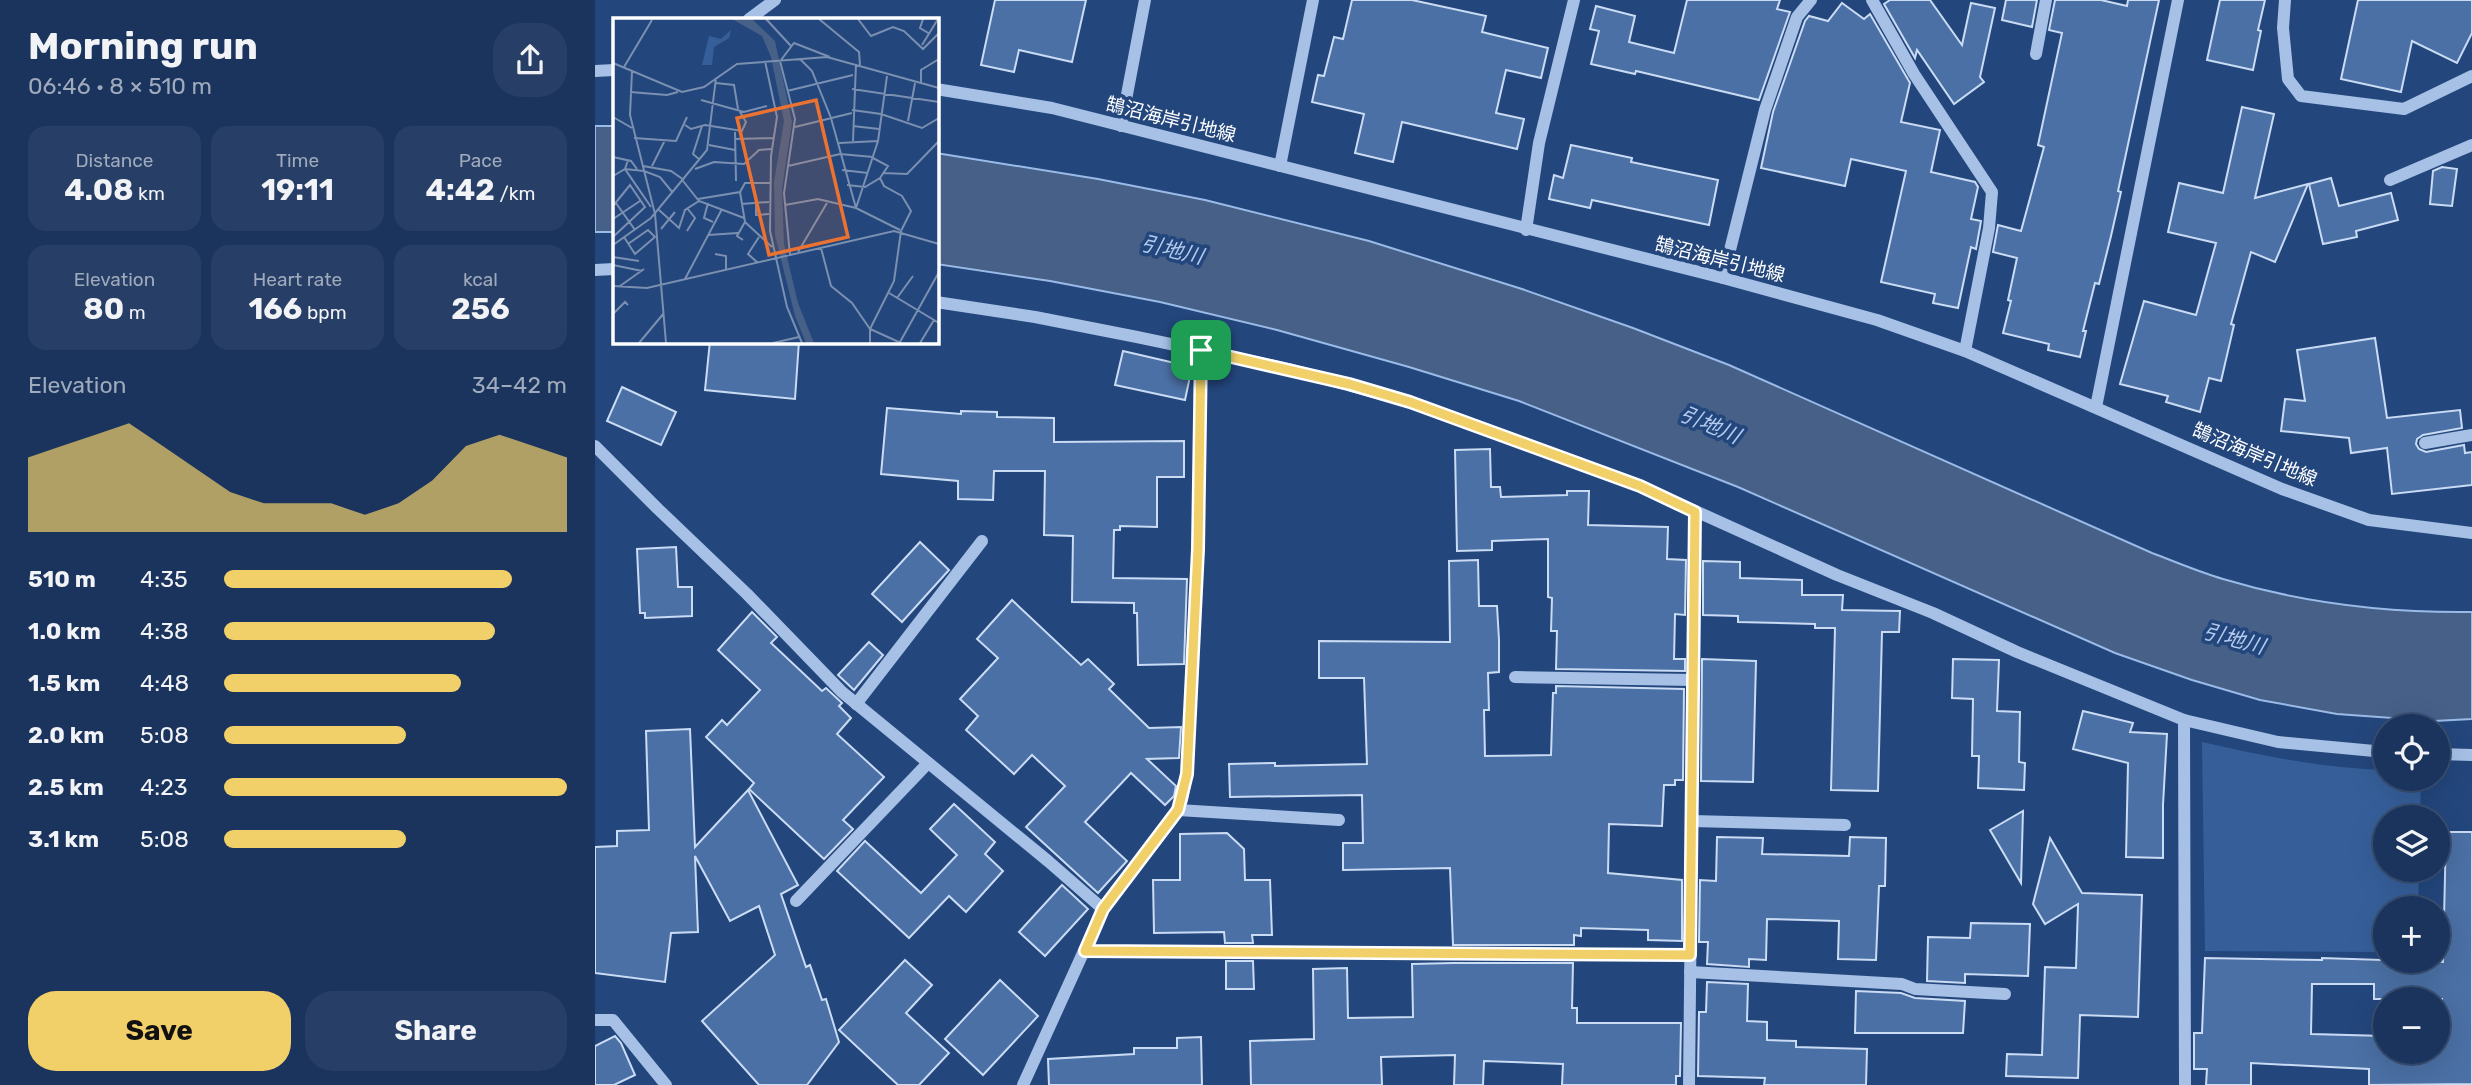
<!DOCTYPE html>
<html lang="en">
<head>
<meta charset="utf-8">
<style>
	body { margin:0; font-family:Rubik,"Noto Sans JP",sans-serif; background:#273f66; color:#f1f3f6; height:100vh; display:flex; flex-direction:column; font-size:26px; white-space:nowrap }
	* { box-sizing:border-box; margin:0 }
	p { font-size:23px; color:#9faabc }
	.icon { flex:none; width:38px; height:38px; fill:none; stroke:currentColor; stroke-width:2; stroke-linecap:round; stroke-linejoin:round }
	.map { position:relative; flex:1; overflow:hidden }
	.details { display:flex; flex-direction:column; background:#1a345d; width:595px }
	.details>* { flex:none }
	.tools { position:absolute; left:1778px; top:714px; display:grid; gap:14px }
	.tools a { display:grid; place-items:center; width:77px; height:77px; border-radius:50%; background:#1a345d; box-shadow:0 7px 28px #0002,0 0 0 2px #384f72; font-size:35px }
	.pin { position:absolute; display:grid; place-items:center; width:60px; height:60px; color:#fff; margin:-30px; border-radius:14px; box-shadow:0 4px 10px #0006 }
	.round { display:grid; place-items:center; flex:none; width:74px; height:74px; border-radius:28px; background:#273f66 }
	.summary { display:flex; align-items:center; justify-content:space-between; height:119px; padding:0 28px }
	h1 { font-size:38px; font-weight:700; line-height:52px }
	.metrics { display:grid; grid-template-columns:repeat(3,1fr); gap:10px; height:119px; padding:7px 28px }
	.metrics div { display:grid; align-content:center; border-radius:18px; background:#273f66; text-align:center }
	.metrics b { font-size:30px; font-weight:700 }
	.metrics small { font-size:19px; font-weight:400 }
	.metrics p { font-size:19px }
	.chart { height:196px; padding:14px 28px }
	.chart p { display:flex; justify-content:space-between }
	.chart svg { width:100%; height:126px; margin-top:7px; fill:#f1cf69; opacity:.7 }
	.button { display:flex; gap:14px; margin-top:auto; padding:14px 28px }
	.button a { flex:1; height:80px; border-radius:28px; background:#f1cf69; color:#111; font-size:28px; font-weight:700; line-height:80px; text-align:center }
	.button a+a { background:#273f66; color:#f1f3f6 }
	ul { padding:0 28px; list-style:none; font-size:23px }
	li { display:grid; grid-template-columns:112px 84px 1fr; align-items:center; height:52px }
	li i { height:18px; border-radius:9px; background:#f1cf69 }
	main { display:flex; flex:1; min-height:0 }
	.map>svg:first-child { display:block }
	.green { fill:#365f9a }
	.water { fill:#466088; stroke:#9abae7; stroke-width:2 }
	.building { fill:#4b70a5; stroke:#cadbf4; stroke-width:2; fill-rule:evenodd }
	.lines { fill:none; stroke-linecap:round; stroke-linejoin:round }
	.minor { stroke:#a6c0e6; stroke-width:12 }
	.route-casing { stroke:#fff; stroke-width:14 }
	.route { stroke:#f1cf69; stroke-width:9 }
	.labels { text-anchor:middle; stroke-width:7; stroke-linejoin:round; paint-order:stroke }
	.street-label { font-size:19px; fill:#fff; stroke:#23467c }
	.water-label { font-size:21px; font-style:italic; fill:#b2caed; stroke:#23467c }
	.inset-road { fill:none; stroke:#7b90b0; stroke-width:2 }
	.view { fill:#eb7230; fill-opacity:0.15; stroke:#eb7230; stroke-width:3.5 }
	.inset-edge { fill:none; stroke:#fff; stroke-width:3.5 }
</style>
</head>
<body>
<main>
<section class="details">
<div class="summary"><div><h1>Morning run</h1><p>06:46 · 8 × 510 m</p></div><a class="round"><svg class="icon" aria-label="share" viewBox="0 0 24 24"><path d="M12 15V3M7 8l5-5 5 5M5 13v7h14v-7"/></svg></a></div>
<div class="metrics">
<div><p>Distance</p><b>4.08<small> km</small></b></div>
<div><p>Time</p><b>19:11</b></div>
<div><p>Pace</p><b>4:42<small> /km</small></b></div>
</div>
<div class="metrics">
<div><p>Elevation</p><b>80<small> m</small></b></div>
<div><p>Heart rate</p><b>166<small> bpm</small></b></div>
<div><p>kcal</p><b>256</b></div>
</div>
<div class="chart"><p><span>Elevation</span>34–42 m</p>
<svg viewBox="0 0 160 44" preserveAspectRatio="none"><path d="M0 44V18L10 14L20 10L30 6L40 14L50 22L60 30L70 34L80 34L90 34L100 38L110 34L120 26L130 14L140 10L150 14L160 18V44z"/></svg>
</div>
<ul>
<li><b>510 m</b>4:35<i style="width:84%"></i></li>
<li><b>1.0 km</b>4:38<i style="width:79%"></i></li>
<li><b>1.5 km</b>4:48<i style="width:69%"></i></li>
<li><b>2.0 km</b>5:08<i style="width:53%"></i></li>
<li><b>2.5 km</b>4:23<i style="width:100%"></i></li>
<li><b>3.1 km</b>5:08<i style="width:53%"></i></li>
</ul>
<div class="button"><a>Save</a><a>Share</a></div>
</section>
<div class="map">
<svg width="1877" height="1085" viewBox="0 0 1877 1085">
	<rect width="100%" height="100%" fill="#23467c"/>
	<path class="green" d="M1607,742C1668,756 1728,768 1790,770V779H1826L1825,817H1790V870H1824L1823,908H1790V952L1610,951Z"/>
	<g class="water">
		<rect x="0" y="126" width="19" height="106"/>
		<path d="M341,153L503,179L610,200L774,241L927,289L1038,328L1134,365L1557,553C1581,562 1604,572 1628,579C1711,604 1791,613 1877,612V719L1839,721L1742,714L1665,700L1597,680L1520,653L1143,487L924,401L814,367L682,330L565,302L455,281L341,264Z"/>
	</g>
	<g class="building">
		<polygon points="400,0 491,0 477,62 424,50 419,72 386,65"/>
		<polygon points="757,0 817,0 891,16 887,32 953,48 946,78 911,70 901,113 929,119 922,149 807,122 798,162 760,153 769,114 717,102 723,75 729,76 739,37 748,39"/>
		<polygon points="1092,0 1185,0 1182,9 1195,12 1164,100 1041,71 1040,74 996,64 1004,31 995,29 1001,6 1040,16 1034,42 1079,53"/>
		<polygon points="1295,0 1335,0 1367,45 1376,3 1400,8 1385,77 1389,82 1359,104 1322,50 1320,58 1289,4"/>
		<polygon points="1411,0 1442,0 1437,27 1407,20"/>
		<polygon points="1460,0 1506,0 1532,6 1533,0 1564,0 1523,191 1526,192 1516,236 1504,284 1500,283 1488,331 1491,331 1485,357 1453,350 1454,344 1408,333 1416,301 1413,300 1422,258 1398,252 1403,225 1426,231 1449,147 1443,145 1467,33 1454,30"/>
		<polygon points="1625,0 1670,0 1663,30 1666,31 1658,70 1612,60"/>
		<polygon points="1763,0 1877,0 1877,33 1862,63 1817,41 1806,92 1746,79"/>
		<polygon points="1247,3 1269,19 1275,14 1315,83 1306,122 1345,130 1336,172 1380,182 1383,187 1376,219 1386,221 1385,227 1381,249 1376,247 1363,308 1338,303 1340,294 1286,282 1311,171 1256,159 1250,186 1166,168 1178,112 1210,21 1214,16 1233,21"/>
		<polygon points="1647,107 1679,114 1660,198 1713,184 1680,262 1656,252 1636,324 1639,325 1626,381 1614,378 1605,412 1571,402 1573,396 1525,384 1549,301 1601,315 1621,243 1573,232 1584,183 1628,193"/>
		<polygon points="976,145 1037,158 1036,162 1123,180 1114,225 997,200 995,208 954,199 959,175 968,178"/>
		<polygon points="1847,167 1862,169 1857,206 1835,204 1838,171"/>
		<polygon points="1736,178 1744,206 1796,193 1803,220 1761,231 1762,237 1728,244 1714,184"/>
		<polygon points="1780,338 1792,418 1865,410 1867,428 1828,435 1822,439 1821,444 1824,449 1831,452 1869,445 1870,453 1877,452 1877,485 1797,494 1792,448 1756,453 1754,438 1686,431 1690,399 1710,401 1702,350"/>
		<polygon points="115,341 204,341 200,399 110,390"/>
		<polygon points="528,351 597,367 590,400 520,385"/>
		<polygon points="27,387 81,412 66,445 12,421"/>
		<polygon points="292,408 366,414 366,411 402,412 402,417 459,418 459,442 589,441 589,477 562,477 562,527 525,526 525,530 519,530 518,578 592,579 589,664 543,665 542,613 539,613 539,603 477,602 478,536 449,535 450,471 399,471 398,500 363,499 363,481 286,474"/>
		<polygon points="895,449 896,487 905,487 906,497 972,495 972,491 994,491 993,525 1073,527 1072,559 1091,560 1090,615 1080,614 1079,659 1090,659 1090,671 961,669 962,631 956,631 957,598 953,597 953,539 897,541 897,550 862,551 860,450"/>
		<polygon points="325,542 354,570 307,622 277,594"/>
		<polygon points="81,547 83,587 97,587 97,616 50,618 50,613 45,613 42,549"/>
		<polygon points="883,560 884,606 902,606 904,640 904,672 893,673 894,710 889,710 890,756 956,755 958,693 961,693 961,686 1089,689 1088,780 1080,780 1080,785 1069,785 1067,826 1014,824 1013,873 1087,880 1087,941 1053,940 1053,930 986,928 986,936 979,935 979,945 858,945 855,868 748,870 748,843 768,843 767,795 635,797 634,764 680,763 680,766 772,764 769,678 724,678 724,641 855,642 854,561"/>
		<polygon points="1108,561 1145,562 1145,578 1207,580 1207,595 1248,595 1247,610 1305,611 1304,632 1287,632 1283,791 1236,790 1240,628 1220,628 1220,624 1143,622 1143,616 1108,615"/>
		<polygon points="417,600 486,665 493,659 519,684 514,689 554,728 586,727 584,758 552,759 581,786 579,796 570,805 536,773 490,822 532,861 503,893 431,827 470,786 437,755 419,774 371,730 383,716 365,699 403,658 382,639"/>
		<polygon points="157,612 182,637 176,643 227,691 231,688 247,703 244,706 256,718 242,734 289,777 248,820 258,829 229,859 154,789 159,783 111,737 127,720 132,725 165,690 123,650"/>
		<polygon points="274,642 288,655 259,690 243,675"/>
		<polygon points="1107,659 1161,661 1158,782 1106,781"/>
		<polygon points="1358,659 1404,660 1402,711 1425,712 1424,762 1430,763 1429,790 1383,788 1384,756 1377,756 1378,699 1357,698"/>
		<polygon points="1488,711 1538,723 1535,732 1572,734 1568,805 1568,858 1531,857 1533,763 1478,749"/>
		<polygon points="95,729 100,847 153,790 203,885 186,894 211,967 215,965 227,1000 231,999 244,1042 212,1085 164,1085 107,1021 180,955 164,906 135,921 100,856 103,932 76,933 70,982 0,973 0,847 22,846 22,831 54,830 51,731"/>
		<polygon points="359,804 400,842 390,854 408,871 371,912 354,896 314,938 242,871 270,841 326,893 362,855 335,829"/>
		<polygon points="1428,811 1426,883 1395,830"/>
		<path d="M1851,832H1877V1084L1774,1085V1069L1656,1063V1085H1611L1612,1069H1599V1033H1607L1610,958L1727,960V958L1848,962ZM1717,984H1779V999H1847L1845,1052H1790V1036L1716,1034Z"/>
		<polygon points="632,833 649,849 650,880 675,880 677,935 657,935 658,943 630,943 629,932 559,933 558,880 585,880 585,834"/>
		<polygon points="1122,837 1168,838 1167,854 1254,856 1255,837 1291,838 1290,886 1284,886 1281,960 1243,959 1244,921 1172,919 1171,960 1154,959 1154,967 1112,964 1113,942 1104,942 1105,880 1121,881"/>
		<polygon points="1455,838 1487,893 1547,895 1543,1017 1485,1015 1483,1078 1411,1076 1412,1054 1447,1055 1450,967 1481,968 1483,904 1450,924 1438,904"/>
		<polygon points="467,885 493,909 450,956 424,932"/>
		<polygon points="1376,923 1435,924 1433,976 1370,974 1370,983 1332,981 1333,937 1375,938"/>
		<polygon points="310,960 337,985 311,1013 354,1053 324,1085 303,1085 244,1030"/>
		<polygon points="631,961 658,961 659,989 631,989"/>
		<polygon points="858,963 978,963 977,1008 982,1008 982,1023 1086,1023 1085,1076 1081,1076 1081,1085 967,1085 968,1064 889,1061 888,1085 859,1085 860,1055 786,1057 787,1085 656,1085 655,1041 719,1039 718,969 752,968 753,1018 818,1017 817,964"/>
		<polygon points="405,980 443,1016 388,1075 350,1039"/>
		<polygon points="1112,982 1153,984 1152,1021 1172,1022 1172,1040 1201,1041 1201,1047 1272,1049 1271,1085 1169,1085 1170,1078 1103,1076 1104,1012 1111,1012"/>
		<polygon points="1261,991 1306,993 1320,998 1370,1001 1368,1033 1260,1033"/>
		<polygon points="20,1036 26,1043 40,1075 19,1085 0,1085 0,1046"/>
		<polygon points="606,1037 607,1085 454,1085 453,1059 539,1054 539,1048 582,1048 582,1038"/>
	</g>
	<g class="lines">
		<g class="minor">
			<polyline points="1277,0 1319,74 1397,192 1394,228 1370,351"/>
			<polyline points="1690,0 1688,28 1693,79 1706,96 1809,109 1877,76"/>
			<polyline points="154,19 180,0"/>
			<polyline points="1441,54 1451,0"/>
			<polyline points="0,71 19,70"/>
			<polyline points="341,89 457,108 1128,278 1282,320 1370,351 1687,489 1774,520 1877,533"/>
			<polyline points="526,126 550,0"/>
			<polyline points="685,166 718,0"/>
			<polyline points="1795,180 1877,145"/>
			<polyline points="931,230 944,143 979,0"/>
			<polyline points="0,270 19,269"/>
			<polyline points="1128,278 1170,110 1202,17 1216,0"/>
			<polyline points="341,302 440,317 542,337 694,369 815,402 1045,486 1242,575 1338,613 1422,652 1589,720 1683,742 1790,752"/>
			<polyline points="1501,407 1583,0"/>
			<polyline points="1830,443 1877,435"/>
			<polyline points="0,446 63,509 152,594 247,692 453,861 508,909"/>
			<polyline points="920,677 1098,680"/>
			<polyline points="261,704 387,541"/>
			<polyline points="1589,720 1590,1085"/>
			<polyline points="1843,754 1877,755"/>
			<polyline points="583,810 744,820"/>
			<polyline points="1097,821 1250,825"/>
			<polyline points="201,901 333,763"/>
			<polyline points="490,951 1095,955"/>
			<polyline points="1095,972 1307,984 1320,989 1410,994"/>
			<polyline points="0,1020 18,1020 71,1085"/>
			<polyline points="428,1085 508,909 578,818 587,800 592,774 603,549 606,350"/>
			<polyline points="1094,1085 1100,512"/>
		</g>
	</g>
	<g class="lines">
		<defs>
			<polygon id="route" points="606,350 754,384 815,402 1045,486 1100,512 1095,955 490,951 508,909 583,810 592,774 603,549"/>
		</defs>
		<use href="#route" class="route-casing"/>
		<use href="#route" class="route"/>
	</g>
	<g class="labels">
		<g class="street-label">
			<text transform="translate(576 119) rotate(14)" y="7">鵠沼海岸引地線</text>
			<text transform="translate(1125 259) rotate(14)" y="7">鵠沼海岸引地線</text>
			<text transform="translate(1660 454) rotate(23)" y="7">鵠沼海岸引地線</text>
		</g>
		<g class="water-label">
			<text transform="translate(577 250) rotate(13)" y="7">引地川</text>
			<text transform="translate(1115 425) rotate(23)" y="7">引地川</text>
			<text transform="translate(1639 639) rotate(15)" y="7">引地川</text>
		</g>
	</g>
	<g transform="translate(18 18)">
		<rect width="326" height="326" fill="#23467c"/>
		<path d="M118,12L116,20L101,29L99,47H89L96,18L108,21Z" fill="#365f9a"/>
		<path d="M119,1H139L162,23L179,104L169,171L171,226L185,285L201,325H193L182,298L162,217L161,164L171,103L158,39L149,18Z" fill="#466088"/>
		<path class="inset-road" d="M153,1L178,28M206,1L246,34L247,47M245,1L258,18L280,9L291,13L310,31L326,15M310,1L307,10L317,16M309,27L325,1M187,41L199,53L218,100L243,190M168,42L181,25L217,39M152,43L164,99L158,138L157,213L174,289L189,325M167,43L182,101L171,175L177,237M0,45L69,74L91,69L124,46L214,39L326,70M11,49L39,2M19,53L17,97L42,196L53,325M308,64V52L326,41M103,65L121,67L125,91M239,71L326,84M174,73L240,57M17,74L54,77L65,74M88,82L131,94L154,88M239,92L268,96L309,110L326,100M0,99L19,110M295,103L302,65M72,107L78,111L92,107L129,113L133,104L126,92M240,108L266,111M182,109L239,95M122,114L123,163M21,120L63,123L74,99M122,121L160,120M240,123L243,46M226,125L265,123M96,127L122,132M0,139L18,143L24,151M15,142L12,151L38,189M87,142L80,136L89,108M30,148L58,153L71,162M39,148L52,122M175,148L227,136L260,139M82,151L101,144L131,146L146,132L158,131M229,152L255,155M270,155L294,156L326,123M0,158L12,151L31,153L47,159L60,175M70,163L86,183L131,200M234,167L252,169L267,160L275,148L260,140M127,174L132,204L159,229M85,181L127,174L132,165H157M3,185L22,212M95,185L91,200L100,204M143,185V197L156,196M128,186L156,184M172,187L205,181L243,190L287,212M0,188L17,167L32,189L0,219M243,190L265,123L274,58M46,192L66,210L72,192L86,183M0,201L27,183M48,211L62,194M74,213L82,200L74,190M95,217L125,215M11,219L20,233L22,236L42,219L35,212L15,226M130,222L124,218L132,204M0,227L38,200L94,132L103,60M208,230L218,268L239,285L257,311L288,325M185,234L214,185M102,236L113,238V252M0,239L26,243M145,245L135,236L146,219M0,247L29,253M72,261L109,191M0,268L34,270L281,213L326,226M7,268L31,251M276,275L326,305M284,280L300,258M0,296L12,284L15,287M287,324L326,254M26,325L51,295M160,325L186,319M257,325V311L281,263L288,213L298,193L289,178L271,168L267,160M307,325L321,302"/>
		<path class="view" d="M203,82L235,219L156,237L124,100Z"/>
		<rect width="326" height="326" class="inset-edge"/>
	</g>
</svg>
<div class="tools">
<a><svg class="icon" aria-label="locate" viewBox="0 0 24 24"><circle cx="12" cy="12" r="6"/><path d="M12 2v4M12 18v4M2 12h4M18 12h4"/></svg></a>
<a><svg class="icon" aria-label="layers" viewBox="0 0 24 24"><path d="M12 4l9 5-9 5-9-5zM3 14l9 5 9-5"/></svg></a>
<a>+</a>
<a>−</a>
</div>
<div class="pin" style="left:606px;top:350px;background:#1e9e55"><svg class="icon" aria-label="arrive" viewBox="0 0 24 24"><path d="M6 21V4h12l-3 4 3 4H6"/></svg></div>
</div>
</main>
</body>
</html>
